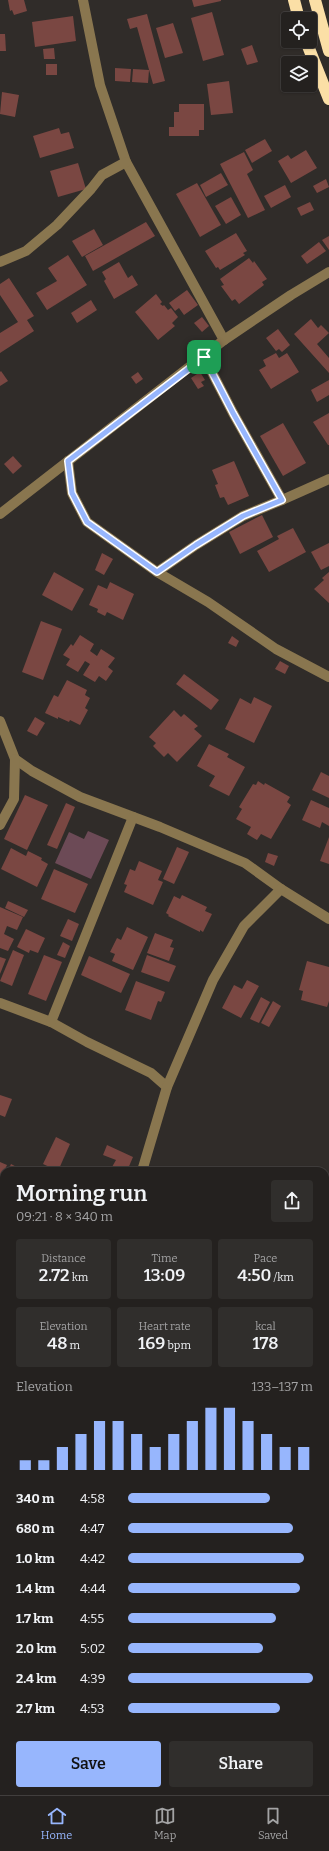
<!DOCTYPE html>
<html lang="en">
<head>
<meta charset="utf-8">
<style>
	body { margin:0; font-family:Bitter,serif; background:#302e2c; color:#f1f3f6; height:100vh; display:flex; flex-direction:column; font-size:15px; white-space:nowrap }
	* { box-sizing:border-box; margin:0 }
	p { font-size:13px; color:#a3a3a4 }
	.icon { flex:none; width:22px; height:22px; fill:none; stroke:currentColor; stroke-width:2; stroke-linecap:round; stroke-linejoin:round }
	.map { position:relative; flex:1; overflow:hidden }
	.details { position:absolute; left:0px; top:1167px; width:329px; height:628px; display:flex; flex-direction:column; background:#24211f; border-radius:12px 12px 0 0; box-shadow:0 1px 3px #0004,0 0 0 1px #413e3d }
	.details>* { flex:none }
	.controls { position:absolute; left:281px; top:12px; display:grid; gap:8px }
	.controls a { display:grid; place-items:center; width:36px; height:36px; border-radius:4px; background:#24211f; box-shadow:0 1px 3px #0004,0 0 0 1px #413e3d; font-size:20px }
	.pin { position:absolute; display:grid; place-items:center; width:34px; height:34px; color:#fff; margin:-17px; border-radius:8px; box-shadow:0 2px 6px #0006 }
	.round { display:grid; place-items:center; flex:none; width:42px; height:42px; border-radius:4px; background:#302e2c }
	.summary { display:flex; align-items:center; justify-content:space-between; height:68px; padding:0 16px }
	h1 { font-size:22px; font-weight:600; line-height:30px }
	.figures { display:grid; grid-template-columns:repeat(3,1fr); gap:6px; height:68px; padding:4px 16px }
	.figures div { display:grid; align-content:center; border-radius:4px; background:#302e2c; text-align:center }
	.figures b { font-size:17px; font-weight:600 }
	.figures small { font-size:11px; font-weight:400 }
	.figures p { font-size:11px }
	.chart { height:112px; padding:8px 16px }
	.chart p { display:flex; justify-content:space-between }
	.chart svg { width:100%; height:72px; margin-top:4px; stroke:#97b6fd; stroke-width:6 }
	.primary-button { display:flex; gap:8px; margin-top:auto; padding:8px 16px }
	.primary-button a { flex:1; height:46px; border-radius:4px; background:#97b6fd; color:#111; font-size:16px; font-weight:600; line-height:46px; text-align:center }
	.primary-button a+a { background:#302e2c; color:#f1f3f6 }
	ul { padding:0 16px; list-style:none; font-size:13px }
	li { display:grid; grid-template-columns:64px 48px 1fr; align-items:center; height:30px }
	li i { height:10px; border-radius:5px; background:#97b6fd }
	.tabs { display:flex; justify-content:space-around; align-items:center; height:56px; border-top:1px solid #413e3d; background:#24211f; font-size:11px; color:#a3a3a4 }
	.tabs a { display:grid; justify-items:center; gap:2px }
	.tabs .active { color:#97b6fd }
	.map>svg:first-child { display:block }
	.green { fill:#6c4a56 }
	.building { fill:#7a4742 }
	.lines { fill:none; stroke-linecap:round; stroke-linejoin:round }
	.minor { stroke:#89764f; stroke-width:10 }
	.highway { stroke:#fbdfa6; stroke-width:12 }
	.route-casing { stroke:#fff; stroke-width:8 }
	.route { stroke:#97b6fd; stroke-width:5 }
</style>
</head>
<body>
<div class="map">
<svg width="329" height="1795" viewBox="0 0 329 1795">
	<rect width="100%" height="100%" fill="#302c29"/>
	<polygon class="green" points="88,831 109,840 91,879 55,863 69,832 84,839"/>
	<g class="building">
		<polygon points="8,0 24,0 27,11 14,15 12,10 10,11"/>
		<polygon points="192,0 221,0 221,1 194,7"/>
		<polygon points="212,12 224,55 203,61 191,18"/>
		<polygon points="147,14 165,81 153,84 137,27 130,29 127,19"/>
		<polygon points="73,16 76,41 35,47 32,22"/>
		<polygon points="173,23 183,53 165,58 156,28"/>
		<polygon points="0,34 5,34 6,51 0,51"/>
		<polygon points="252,45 258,62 247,65 241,49"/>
		<polygon points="54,48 55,59 44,59 43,49"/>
		<rect x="46" y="64" width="11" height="11"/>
		<polygon points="115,68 131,69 130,82 115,81"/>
		<polygon points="133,69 149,70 148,83 132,82"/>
		<polygon points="229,81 233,113 211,115 207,84"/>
		<polygon points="2,92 19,95 15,117 0,114"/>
		<polygon points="179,104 204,104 204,130 199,130 199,136 169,136 169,127 174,127 174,112 179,112"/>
		<polygon points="59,128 61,134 69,132 74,148 40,158 33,136"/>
		<polygon points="265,139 272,151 252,163 245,150"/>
		<polygon points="306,150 317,168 291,183 278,161 288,155 291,159"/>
		<polygon points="244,152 253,170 247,174 265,210 248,218 220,164"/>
		<polygon points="78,163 86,189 58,197 50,171"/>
		<polygon points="221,173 228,185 206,197 200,185"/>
		<polygon points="326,179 329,187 317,193 313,186"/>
		<polygon points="197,183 221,225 200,237 176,194"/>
		<polygon points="285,185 291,197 271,208 264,196"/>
		<polygon points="231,197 241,215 226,224 215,206"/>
		<polygon points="310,202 314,210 301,216 297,208"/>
		<polygon points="146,222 155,236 93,271 85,256"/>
		<polygon points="94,229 103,245 82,257 72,241"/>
		<polygon points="236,233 247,251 243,253 245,255 220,270 218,267 216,268 205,251"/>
		<polygon points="329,236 329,250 322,240"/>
		<polygon points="319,242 326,251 307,264 301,256"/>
		<polygon points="68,255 87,285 47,310 36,293 57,281 48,268"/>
		<polygon points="249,258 253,263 254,261 267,279 262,282 264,285 239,304 235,299 232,301 221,286 224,285 220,279"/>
		<polygon points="119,262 128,278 132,275 138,285 114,299 104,281 106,279 102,272"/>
		<polygon points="9,278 34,316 27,320 34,331 0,353 0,333 18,322 0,295 0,284"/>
		<polygon points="187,290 198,305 184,315 179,308 175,311 169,303"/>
		<polygon points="156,294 162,302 160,304 163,306 164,305 168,310 171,308 178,317 172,323 175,326 158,340 135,312"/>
		<polygon points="91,300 97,310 77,323 71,313"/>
		<polygon points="202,317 209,326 202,332 194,323"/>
		<polygon points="311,319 318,328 321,325 329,333 317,344 329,358 329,373 294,334"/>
		<polygon points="278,329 290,345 282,352 279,349 276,351 266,338"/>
		<polygon points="276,353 279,358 287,353 299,372 271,389 259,370 266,366 263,360"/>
		<polygon points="1,371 8,381 0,386 0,372"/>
		<polygon points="138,372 143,379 136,384 131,377"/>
		<polygon points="200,372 205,380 201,382 204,386 198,389 191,378"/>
		<polygon points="329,380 329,395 317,402 311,390"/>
		<polygon points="329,413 329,445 328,445 313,422"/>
		<polygon points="283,423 306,463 283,476 260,436"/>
		<polygon points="13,456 22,466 13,474 4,464"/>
		<polygon points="234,461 249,496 228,505 224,497 220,498 215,485 218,484 212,470"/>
		<polygon points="262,515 273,537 240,554 229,532"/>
		<polygon points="293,528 306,552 269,572 257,551 279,539 277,536"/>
		<polygon points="329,543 329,566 321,570 311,552"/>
		<polygon points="102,553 113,559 104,575 95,570"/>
		<polygon points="54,572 84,589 72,611 42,595"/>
		<polygon points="329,572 329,603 314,589 324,580 322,578"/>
		<polygon points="110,582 134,594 123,620 107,612 105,616 97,612 98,609 89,605 98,585 107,589"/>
		<polygon points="41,621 62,629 43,680 22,672"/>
		<polygon points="80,635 94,644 90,651 97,656 101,649 115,658 108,667 113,671 106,681 99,676 95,682 83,675 90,664 85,661 78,672 66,665 70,659 63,655 71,644 73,646"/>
		<polygon points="232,636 239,641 236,647 228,643"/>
		<polygon points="280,661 289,666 285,674 275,669"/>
		<polygon points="184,674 219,700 211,710 176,684"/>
		<polygon points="67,680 87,690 85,695 90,698 85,708 88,710 80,725 70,720 69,722 58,717 58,719 45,713 54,695 58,697"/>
		<polygon points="254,697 272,706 254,743 225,729 240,698 251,704"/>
		<polygon points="174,710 181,717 184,714 198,726 194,729 202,736 177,762 168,753 164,757 153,746 156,743 149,737"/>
		<polygon points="35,717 45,723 37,736 27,731"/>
		<polygon points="209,744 229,754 227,757 245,767 229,796 209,786 215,776 197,766"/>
		<polygon points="321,772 329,776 329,798 312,790"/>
		<polygon points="258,781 264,785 265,783 290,797 287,802 291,805 271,839 261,834 257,840 247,834 251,827 236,819 242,809 239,807 253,784 256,785"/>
		<polygon points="25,795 48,805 27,850 4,839"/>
		<polygon points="311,800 329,808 329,826 322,822 320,828 302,820"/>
		<polygon points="66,803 75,807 57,849 47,845"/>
		<polygon points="329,837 329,864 320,861"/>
		<polygon points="177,847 189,852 174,884 163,879"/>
		<polygon points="11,848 26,856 28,851 42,858 41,860 48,864 37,887 1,869"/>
		<polygon points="268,853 278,856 274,866 265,862"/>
		<polygon points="139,861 162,871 158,880 163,882 153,905 124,892 127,885 124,884 130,869 135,871"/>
		<polygon points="54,869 88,884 75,913 41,899"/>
		<polygon points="182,895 207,907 205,911 212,914 203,932 200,930 200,932 168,916 169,915 166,913 174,896 180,899"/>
		<polygon points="8,901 28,910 24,917 5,908"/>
		<polygon points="0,907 23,917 17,930 7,926 4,934 14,939 8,951 0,948"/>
		<polygon points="68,919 79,924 72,941 60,936"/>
		<polygon points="127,927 148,937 133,970 112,961 115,954 110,952 117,938 121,940"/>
		<polygon points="26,929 45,938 38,953 30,950 29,953 17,947"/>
		<polygon points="155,933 173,940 170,947 174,948 169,961 147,953"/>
		<polygon points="63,942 70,946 65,958 57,955"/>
		<polygon points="13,950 24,955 12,986 0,981"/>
		<polygon points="44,955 62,962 46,1001 28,994"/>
		<polygon points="147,955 176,966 169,982 141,972"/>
		<polygon points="89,956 130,974 121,993 81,975"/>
		<polygon points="0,957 6,959 0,974"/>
		<polygon points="307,961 329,967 329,1001 327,1007 301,1000 303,991 299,990"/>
		<polygon points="247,980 259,986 241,1018 222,1008 234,985 242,989"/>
		<polygon points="136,981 165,992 161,1002 158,1001 151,1020 125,1010"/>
		<polygon points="261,997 270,1002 259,1023 250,1019"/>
		<polygon points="273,1001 281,1006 269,1027 261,1023"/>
		<polygon points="0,1095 12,1099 5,1117 0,1115"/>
		<polygon points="56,1137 70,1144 58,1171 43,1164"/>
		<polygon points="107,1145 133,1157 127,1171 120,1171 112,1167 116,1160 103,1155"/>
		<polygon points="0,1162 7,1165 1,1178 0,1177"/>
		<polygon points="11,1164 24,1171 8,1171"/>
		<polygon points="4,1355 4,1374 0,1372 0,1361"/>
		<polygon points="0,1410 4,1411 4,1425 0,1423"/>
		<polygon points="0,1435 4,1438 4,1472 0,1470"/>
		<polygon points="4,1521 4,1546 0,1543 0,1526"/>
		<polygon points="4,1571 4,1602 0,1599 0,1579 2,1577 0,1576"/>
		<polygon points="326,1658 329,1659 329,1673 325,1672"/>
		<polygon points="325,1676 329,1678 329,1695 325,1693"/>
		<polygon points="4,1678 4,1696 0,1693 0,1683"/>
		<polygon points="235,1791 262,1791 259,1795 232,1795"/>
		<polygon points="272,1791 292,1791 297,1795 277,1795"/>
	</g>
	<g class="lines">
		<g class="minor">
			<polyline points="83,0 100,85 126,162 224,340"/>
			<polyline points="0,262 26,251 57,225 91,189 102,175 126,162"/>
			<polyline points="68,461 72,493 87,522 157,572 208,602 276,649 329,677"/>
			<polyline points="282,500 329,479"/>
			<polyline points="0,514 224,340 291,295 329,272"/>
			<polyline points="157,572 196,545 243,516 282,500 233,413 204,357"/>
			<polyline points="0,721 15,759 32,771 80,797 160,827 245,863 281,889 329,919"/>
			<polyline points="0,825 14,799 15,759"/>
			<polyline points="0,1003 51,1022 87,1042 151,1073 167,1087"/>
			<polyline points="51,1022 133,817"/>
			<polyline points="142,1171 167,1087 213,980 244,926 281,889"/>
			<polyline points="0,1199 4,1201"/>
			<polyline points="0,1643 4,1638"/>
		</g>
		<g class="highway">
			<polyline points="294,0 299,19"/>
			<polyline points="315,0 329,51"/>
			<polyline points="306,41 329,99"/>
		</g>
	</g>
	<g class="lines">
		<defs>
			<polygon id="route" points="204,357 233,413 282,500 243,516 196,545 157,572 87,522 72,493 68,461"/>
		</defs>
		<use href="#route" class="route-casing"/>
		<use href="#route" class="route"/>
	</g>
</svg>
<div class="controls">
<a><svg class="icon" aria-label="locate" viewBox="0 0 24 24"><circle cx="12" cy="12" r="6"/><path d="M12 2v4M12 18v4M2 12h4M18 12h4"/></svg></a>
<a><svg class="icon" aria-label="layers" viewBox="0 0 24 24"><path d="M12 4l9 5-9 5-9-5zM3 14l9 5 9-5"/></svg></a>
</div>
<div class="pin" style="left:204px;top:357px;background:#1e9e55"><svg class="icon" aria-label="arrive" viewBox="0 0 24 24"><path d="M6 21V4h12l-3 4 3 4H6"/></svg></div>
<section class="details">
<div class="summary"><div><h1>Morning run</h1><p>09:21 · 8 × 340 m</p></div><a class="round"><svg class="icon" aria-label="share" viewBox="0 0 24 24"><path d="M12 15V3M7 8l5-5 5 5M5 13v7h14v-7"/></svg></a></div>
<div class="figures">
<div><p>Distance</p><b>2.72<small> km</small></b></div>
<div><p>Time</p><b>13:09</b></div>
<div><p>Pace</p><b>4:50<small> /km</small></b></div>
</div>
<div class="figures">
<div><p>Elevation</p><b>48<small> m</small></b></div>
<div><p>Heart rate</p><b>169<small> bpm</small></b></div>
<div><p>kcal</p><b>178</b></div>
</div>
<div class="chart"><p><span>Elevation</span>133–137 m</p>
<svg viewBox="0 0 160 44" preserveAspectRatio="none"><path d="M5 44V38M15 44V38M25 44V30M35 44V22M45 44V14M55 44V14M65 44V22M75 44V30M85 44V22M95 44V14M105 44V6M115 44V6M125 44V14M135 44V22M145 44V30M155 44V30"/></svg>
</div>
<ul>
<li><b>340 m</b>4:58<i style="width:77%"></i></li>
<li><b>680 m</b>4:47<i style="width:89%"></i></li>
<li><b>1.0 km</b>4:42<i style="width:95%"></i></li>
<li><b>1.4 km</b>4:44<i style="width:93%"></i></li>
<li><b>1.7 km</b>4:55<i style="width:80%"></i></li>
<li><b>2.0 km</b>5:02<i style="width:73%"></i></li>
<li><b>2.4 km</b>4:39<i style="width:100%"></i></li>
<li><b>2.7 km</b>4:53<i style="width:82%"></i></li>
</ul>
<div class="primary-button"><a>Save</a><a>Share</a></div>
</section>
</div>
<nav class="tabs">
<a class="active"><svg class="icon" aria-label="home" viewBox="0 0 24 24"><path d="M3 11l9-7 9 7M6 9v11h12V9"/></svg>Home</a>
<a><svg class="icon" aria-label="map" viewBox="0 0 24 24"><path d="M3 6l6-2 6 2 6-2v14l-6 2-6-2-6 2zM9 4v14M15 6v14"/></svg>Map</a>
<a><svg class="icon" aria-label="saved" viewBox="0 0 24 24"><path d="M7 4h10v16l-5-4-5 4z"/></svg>Saved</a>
</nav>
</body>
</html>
